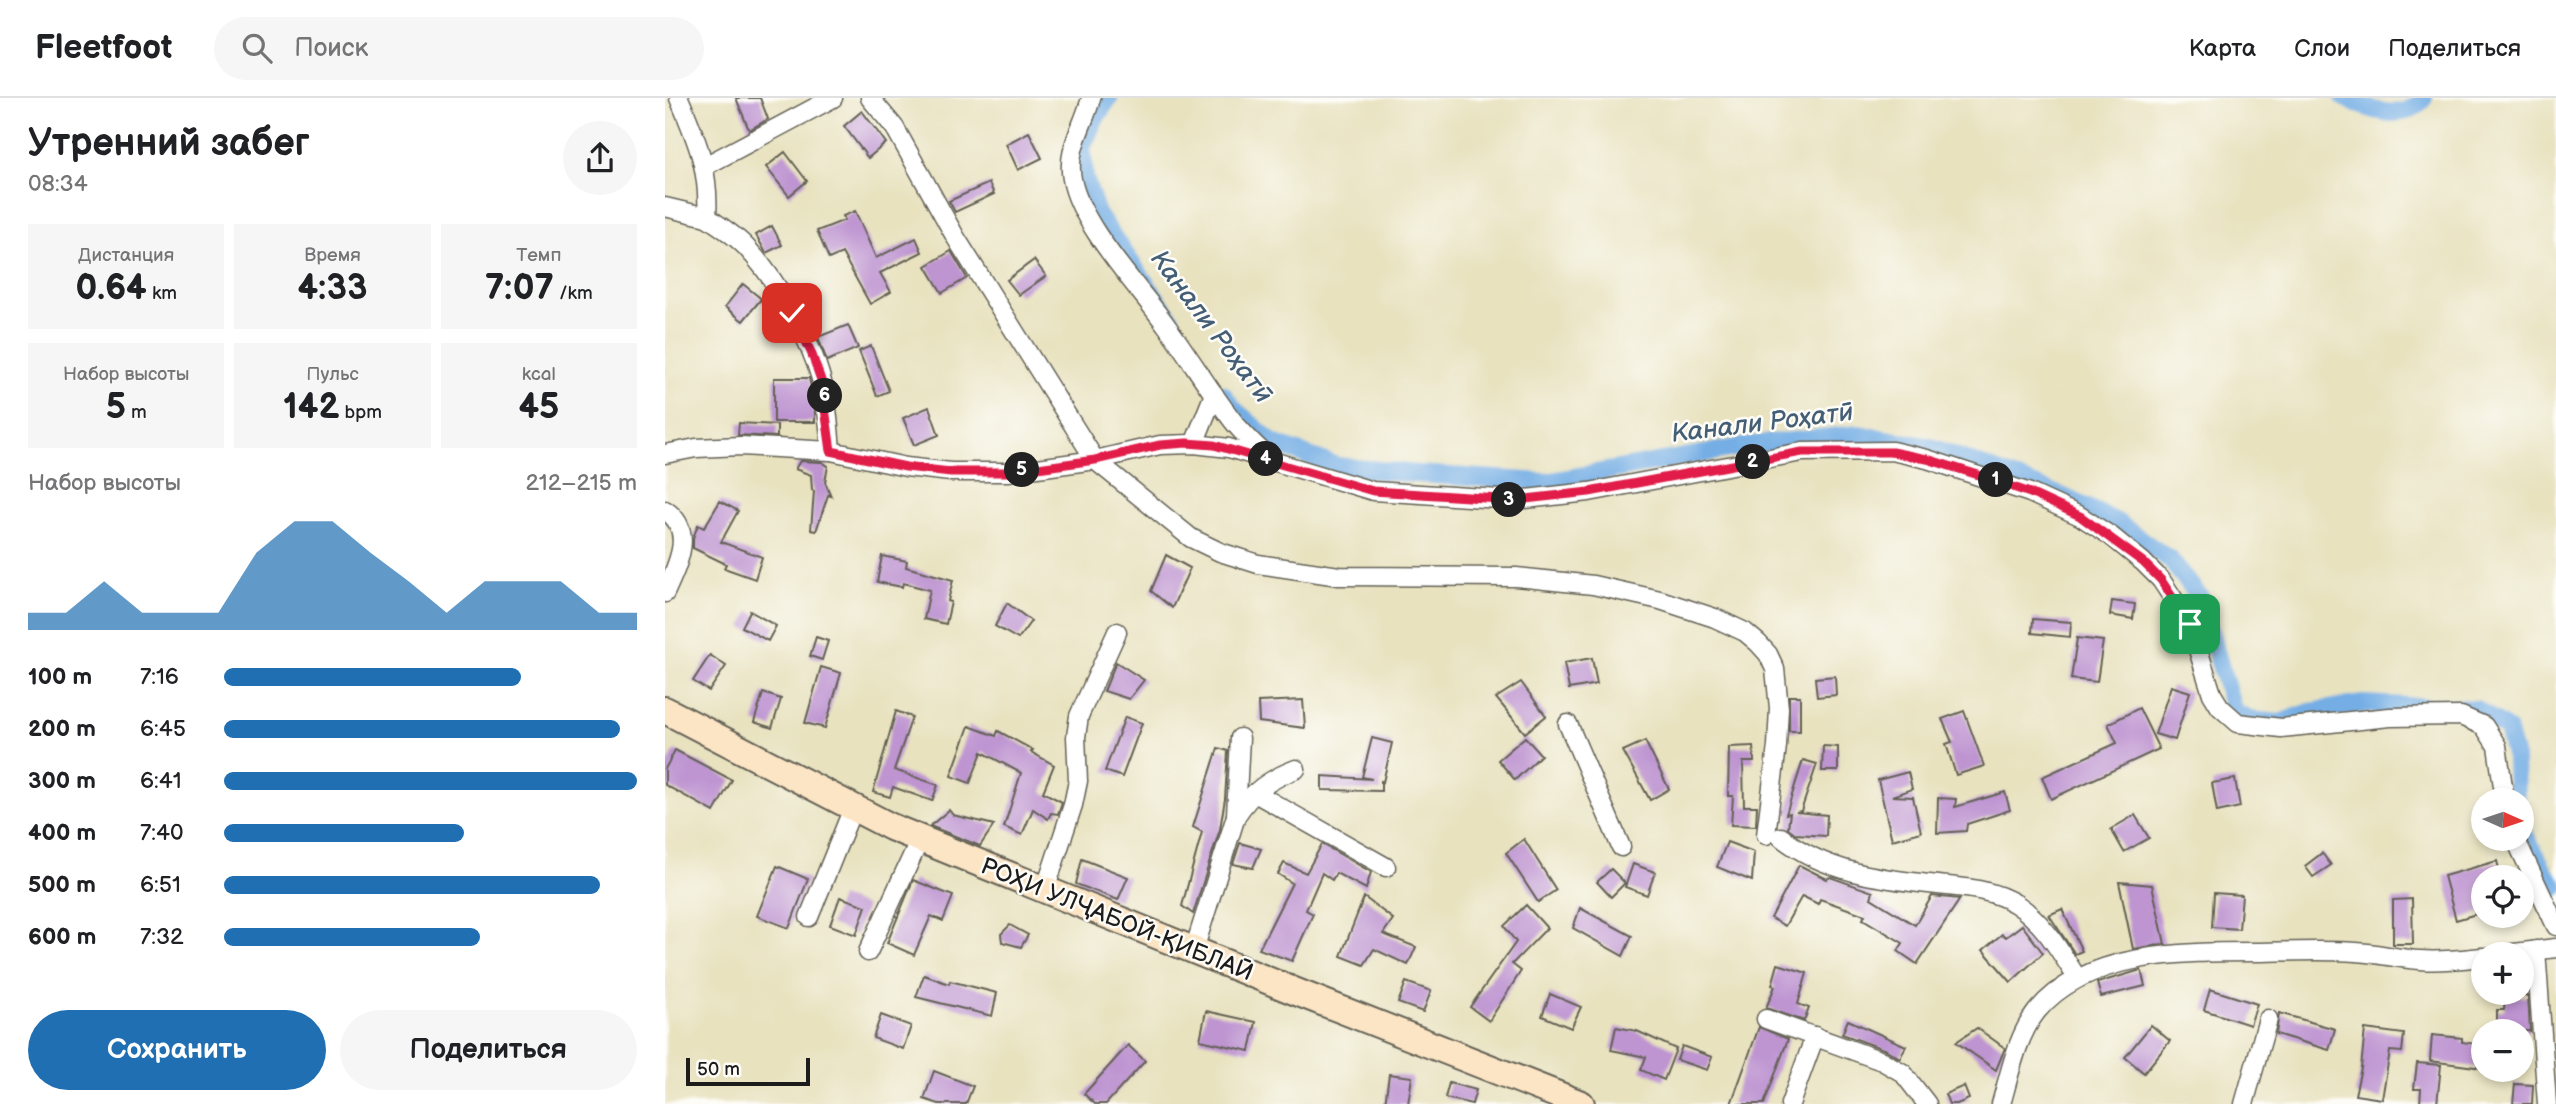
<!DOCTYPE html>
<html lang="ru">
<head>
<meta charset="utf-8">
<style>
	body { margin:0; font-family:"Balsamiq Sans",sans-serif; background:#f6f6f6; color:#202124; height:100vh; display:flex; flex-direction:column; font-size:26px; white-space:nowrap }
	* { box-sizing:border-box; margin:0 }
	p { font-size:23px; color:#757577 }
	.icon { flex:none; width:38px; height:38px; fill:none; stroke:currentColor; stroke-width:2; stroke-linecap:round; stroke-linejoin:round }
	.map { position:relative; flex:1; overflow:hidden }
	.drawer { display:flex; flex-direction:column; background:#fff; width:665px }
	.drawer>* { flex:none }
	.needle { width:46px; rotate:93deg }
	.tools { position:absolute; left:1806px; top:690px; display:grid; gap:14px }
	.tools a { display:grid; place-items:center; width:63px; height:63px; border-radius:50%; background:#fff; box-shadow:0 4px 10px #0003; font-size:35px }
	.scale { position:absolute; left:21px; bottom:18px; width:124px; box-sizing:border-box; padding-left:7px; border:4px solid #1c1c1c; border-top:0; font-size:19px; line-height:24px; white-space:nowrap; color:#1c1c1c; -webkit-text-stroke:5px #fdfcf7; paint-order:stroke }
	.pin { position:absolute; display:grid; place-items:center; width:60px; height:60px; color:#fff; margin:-30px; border-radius:14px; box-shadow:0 4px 10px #0006 }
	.km { position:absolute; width:35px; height:35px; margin:-18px; border-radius:50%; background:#222; color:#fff; font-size:19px; line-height:35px; text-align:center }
	.round { display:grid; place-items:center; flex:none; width:74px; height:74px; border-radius:37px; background:#f6f6f6 }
	.head { display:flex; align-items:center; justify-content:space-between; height:119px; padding:0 28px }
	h1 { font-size:38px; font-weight:700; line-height:52px }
	.stats { display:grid; grid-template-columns:repeat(3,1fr); gap:10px; height:119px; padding:7px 28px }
	.stats div { display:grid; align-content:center; border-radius:0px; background:#f6f6f6; text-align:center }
	.stats b { font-size:35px; font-weight:700 }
	.stats small { font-size:19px; font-weight:400 }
	.stats p { font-size:19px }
	.chart { height:196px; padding:14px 28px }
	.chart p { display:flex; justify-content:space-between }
	.chart svg { width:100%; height:126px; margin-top:7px; fill:#1f6fb2; opacity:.7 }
	.primary-button { display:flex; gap:14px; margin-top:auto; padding:14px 28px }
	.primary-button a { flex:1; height:80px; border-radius:42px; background:#1f6fb2; color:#fff; font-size:28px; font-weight:700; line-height:80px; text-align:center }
	.primary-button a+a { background:#f6f6f6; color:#202124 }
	ul { padding:0 28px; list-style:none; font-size:23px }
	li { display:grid; grid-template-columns:112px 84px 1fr; align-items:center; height:52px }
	li i { height:18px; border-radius:9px; background:#1f6fb2 }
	header { display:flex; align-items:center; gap:42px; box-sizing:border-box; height:98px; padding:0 35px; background:#fff; border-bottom:2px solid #e0e0e0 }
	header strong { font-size:33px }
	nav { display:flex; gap:38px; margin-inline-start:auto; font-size:24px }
	.search { width:490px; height:63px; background:#f6f6f6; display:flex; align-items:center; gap:18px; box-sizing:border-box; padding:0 24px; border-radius:38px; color:#757577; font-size:26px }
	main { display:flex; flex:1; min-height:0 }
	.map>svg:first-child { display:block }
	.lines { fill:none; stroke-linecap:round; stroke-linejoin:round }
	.canal { stroke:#75aee5; stroke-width:18 }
	.building { fill:#be94d1 }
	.street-casing { stroke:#636155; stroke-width:21 }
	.secondary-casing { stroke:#636155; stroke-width:30 }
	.street { stroke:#fff; stroke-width:18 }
	.secondary { stroke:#fce5c4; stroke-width:26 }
	.route-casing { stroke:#fff; stroke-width:14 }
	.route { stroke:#e11d48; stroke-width:9 }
	.labels { text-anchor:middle; stroke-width:5; stroke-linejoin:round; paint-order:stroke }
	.street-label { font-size:24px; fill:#1c1c1c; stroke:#fdfcf7 }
	.water-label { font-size:26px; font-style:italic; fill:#445e76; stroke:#fdfcf7 }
</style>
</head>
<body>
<header>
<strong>Fleetfoot</strong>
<div class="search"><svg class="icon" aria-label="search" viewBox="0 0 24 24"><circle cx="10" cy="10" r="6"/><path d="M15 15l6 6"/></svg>Поиск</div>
<nav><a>Карта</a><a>Слои</a><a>Поделиться</a></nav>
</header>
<main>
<section class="drawer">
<div class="head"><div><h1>Утренний забег</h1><p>08:34</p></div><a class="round"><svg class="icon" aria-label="share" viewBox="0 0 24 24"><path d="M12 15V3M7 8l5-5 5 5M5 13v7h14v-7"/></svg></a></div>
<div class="stats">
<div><p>Дистанция</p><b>0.64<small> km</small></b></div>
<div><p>Время</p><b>4:33</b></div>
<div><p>Темп</p><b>7:07<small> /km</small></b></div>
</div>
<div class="stats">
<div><p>Набор высоты</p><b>5<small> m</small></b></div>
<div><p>Пульс</p><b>142<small> bpm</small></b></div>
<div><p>kcal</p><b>45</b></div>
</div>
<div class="chart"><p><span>Набор высоты</span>212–215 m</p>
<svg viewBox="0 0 160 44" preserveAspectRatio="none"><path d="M0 44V38L10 38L20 27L30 38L40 38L50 38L60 17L70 6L80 6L90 17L100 27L110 38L120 27L130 27L140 27L150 38L160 38V44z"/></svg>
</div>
<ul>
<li><b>100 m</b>7:16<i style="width:72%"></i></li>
<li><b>200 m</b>6:45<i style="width:96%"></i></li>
<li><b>300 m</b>6:41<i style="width:100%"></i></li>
<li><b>400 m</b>7:40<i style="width:58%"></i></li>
<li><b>500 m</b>6:51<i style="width:91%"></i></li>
<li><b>600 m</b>7:32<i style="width:62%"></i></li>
</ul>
<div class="primary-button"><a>Сохранить</a><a>Поделиться</a></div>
</section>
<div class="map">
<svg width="1891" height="1006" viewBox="0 0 1891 1006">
	<rect width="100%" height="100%" fill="#fdfcf7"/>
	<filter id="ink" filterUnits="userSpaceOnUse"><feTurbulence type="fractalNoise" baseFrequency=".0143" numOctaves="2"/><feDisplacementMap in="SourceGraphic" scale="14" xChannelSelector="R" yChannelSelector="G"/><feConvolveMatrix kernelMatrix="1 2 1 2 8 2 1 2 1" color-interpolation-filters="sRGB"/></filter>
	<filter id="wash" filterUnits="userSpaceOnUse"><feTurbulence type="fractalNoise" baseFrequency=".00686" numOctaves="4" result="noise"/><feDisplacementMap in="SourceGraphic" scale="28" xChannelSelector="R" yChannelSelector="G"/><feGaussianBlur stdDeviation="1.57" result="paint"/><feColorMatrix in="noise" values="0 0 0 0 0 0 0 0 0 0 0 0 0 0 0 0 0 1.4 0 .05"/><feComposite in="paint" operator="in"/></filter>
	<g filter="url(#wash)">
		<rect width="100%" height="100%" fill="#e8e2bf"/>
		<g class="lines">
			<g class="canal">
				<polyline points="444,0 430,21 417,49 420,80 432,116 506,221"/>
				<path d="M1679,0C1704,12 1739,26 1759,0"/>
				<polyline points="558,296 569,311 608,345 672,368 752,376 880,384 1087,347 1194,336 1266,349 1404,401 1452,424 1505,462 1535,499 1569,614 1585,622 1615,625 1645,614 1698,606 1811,611 1842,631 1850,660 1851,702"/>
				<polyline points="1857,731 1881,776 1891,789"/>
			</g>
		</g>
		<g id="blocks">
			<g class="building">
				<polygon points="71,0 95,0 103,21 84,32"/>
				<polygon points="197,13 221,45 203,60 179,28"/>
				<polygon points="364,34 377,60 353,72 341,46"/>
				<polygon points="120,54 142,83 124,98 101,69"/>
				<polygon points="324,85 329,96 290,114 284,103"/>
				<polygon points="190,113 211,160 251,140 257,154 215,175 226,194 205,206 177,155 164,161 152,133 180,122 178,118"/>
				<polygon points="107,128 117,147 101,155 91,137"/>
				<polygon points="286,153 302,180 277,195 261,168"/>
				<polygon points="369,162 381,178 354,197 342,182"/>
				<polygon points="78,186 115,216 123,229 113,234 96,201 78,223 60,209"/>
				<polygon points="141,189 154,213 143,219 129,195"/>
				<polygon points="183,227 193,250 162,263 153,239"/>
				<polygon points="206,248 224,293 212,298 194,253"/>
				<polygon points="109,280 144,280 150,308 150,324 109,324"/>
				<polygon points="264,309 274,337 249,347 238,320"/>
				<polygon points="74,325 112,327 112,339 73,337"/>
				<polygon points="135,363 157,364 163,368 160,384 166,398 163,397 151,433 146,432 149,393 147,392 146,377 130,371"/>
				<polygon points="55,403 73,413 56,444 97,459 90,481 59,470 61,466 28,450 28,440 33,427 39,430"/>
				<polygon points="501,457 525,470 507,510 486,493"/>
				<polygon points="217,458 242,463 241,469 288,482 283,503 286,504 281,526 259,521 265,492 238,485 237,489 212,484"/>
				<polygon points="1447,503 1470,506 1468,521 1445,517"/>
				<polygon points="342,505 366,523 353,541 330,528"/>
				<polygon points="85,513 111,528 103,543 77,529"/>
				<polygon points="1368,521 1406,524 1405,539 1367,535"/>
				<polygon points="151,539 163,543 157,562 145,558"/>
				<polygon points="1412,540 1438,543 1432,584 1406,581"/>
				<polygon points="45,557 61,568 44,593 28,583"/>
				<polygon points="927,560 932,586 904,591 899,565"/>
				<polygon points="451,564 479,582 464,601 439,593"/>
				<polygon points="156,569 176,575 160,630 140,625"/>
				<polygon points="1170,578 1171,597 1152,599 1150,580"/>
				<polygon points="856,584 881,618 860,635 831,600"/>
				<polygon points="1506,588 1525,594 1510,642 1490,636"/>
				<polygon points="98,595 116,601 107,630 89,624"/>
				<rect x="1124" y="598" width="11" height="35"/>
				<polygon points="638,602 640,630 594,624 593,604"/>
				<polygon points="1474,610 1494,651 1386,701 1377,679 1452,645 1443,626"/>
				<polygon points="231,613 247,619 229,672 273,687 267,703 228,689 225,699 208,694"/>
				<polygon points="1299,613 1319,668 1291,677 1281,646 1287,644 1277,621"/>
				<polygon points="460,619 477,625 457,679 440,673"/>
				<polygon points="304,628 331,638 333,633 368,652 366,654 389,667 378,694 397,704 393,716 386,715 383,721 368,711 357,737 339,729 356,675 317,654 305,685 286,678"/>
				<polygon points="860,639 876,657 850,682 833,662"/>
				<polygon points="707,640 727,645 718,684 716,683 716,693 657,692 657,678 707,681 697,679"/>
				<polygon points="980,643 1004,691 985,702 958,653"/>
				<polygon points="1088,648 1089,664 1078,664 1079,708 1092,708 1091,728 1066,727 1068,698 1063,698 1064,649"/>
				<polygon points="1158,648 1173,649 1173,673 1157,673"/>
				<polygon points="553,650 563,653 560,701 555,731 528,816 517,808 537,734 528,729"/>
				<polygon points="10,652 67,682 49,714 0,687 0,671"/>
				<polygon points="1138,662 1152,666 1136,713 1131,714 1162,717 1161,738 1131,736 1123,730 1125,715 1121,716"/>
				<polygon points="1243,674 1247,691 1227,698 1248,699 1256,734 1227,742 1213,682"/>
				<polygon points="1570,681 1575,709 1552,714 1547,685"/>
				<polygon points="1340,694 1345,712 1302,726 1301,733 1272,735 1273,700 1291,701 1290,709"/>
				<polygon points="284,712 288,717 329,727 315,748 265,728"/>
				<polygon points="1470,717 1484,740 1459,754 1446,731"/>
				<polygon points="859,741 891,792 873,804 841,755"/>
				<polygon points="1062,744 1089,754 1087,783 1052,769"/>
				<polygon points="575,745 596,751 588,770 568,766"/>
				<polygon points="657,746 706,774 701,791 671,775 667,782 657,775 641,812 648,816 627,863 594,851 627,785 613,776 619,765 641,775"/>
				<polygon points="1657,755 1666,767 1648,779 1640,768"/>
				<polygon points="417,761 463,779 453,802 411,786"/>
				<polygon points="1832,763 1836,779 1818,779 1818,814 1791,822 1779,778"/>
				<polygon points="968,766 990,774 982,797 960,789"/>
				<polygon points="1134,767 1162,781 1165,779 1208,794 1206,800 1250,827 1267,798 1295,801 1252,866 1233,853 1238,845 1198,821 1200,817 1155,801 1153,806 1137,798 1120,828 1106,820"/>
				<polygon points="112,768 143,781 124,830 92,818"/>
				<polygon points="946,771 960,785 946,799 932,784"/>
				<polygon points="248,782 288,798 278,823 266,818 249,857 222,845"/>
				<polygon points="1454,784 1487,787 1500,846 1468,851"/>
				<polygon points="1549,795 1577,797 1574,831 1547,829"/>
				<polygon points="175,799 201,808 191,837 165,827"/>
				<polygon points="699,799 728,821 718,836 751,849 743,867 709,851 699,867 676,858"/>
				<polygon points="1747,801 1748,846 1728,846 1728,802"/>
				<polygon points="861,807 882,830 847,866 856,873 824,923 805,909 851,844 839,828"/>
				<polygon points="915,810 967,838 958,858 908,830"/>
				<polygon points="1397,811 1417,853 1410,856 1384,817"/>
				<polygon points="345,827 363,837 356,849 337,844 336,836"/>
				<polygon points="1357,827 1378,855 1346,884 1318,852 1337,836 1341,839"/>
				<polygon points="1113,866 1142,875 1133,906 1144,910 1139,923 1101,910 1110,888 1107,887"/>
				<polygon points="1476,872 1480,888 1436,899 1432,885"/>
				<polygon points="259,877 284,886 285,883 332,895 327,918 251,899"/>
				<polygon points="741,884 766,893 758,914 733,905"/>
				<polygon points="1545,891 1592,906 1585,927 1539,912"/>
				<polygon points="885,896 916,909 906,930 877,918"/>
				<polygon points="1863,898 1865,933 1832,933 1832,912 1839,912 1840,899"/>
				<polygon points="541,913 591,924 585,953 535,942"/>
				<polygon points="1614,915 1670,931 1664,952 1611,936"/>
				<polygon points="216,917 246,928 238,951 208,940"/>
				<polygon points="1183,922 1241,948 1235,960 1221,952 1177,936"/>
				<polygon points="1486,927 1505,943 1479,975 1460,959"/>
				<polygon points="951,929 972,933 1011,951 999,982 976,972 981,959 946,952"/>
				<polygon points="1094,929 1123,941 1099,1006 1066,1006"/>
				<polygon points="1312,930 1340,950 1331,972 1291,944"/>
				<polygon points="1700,931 1739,936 1737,954 1725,953 1717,1001 1690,997 1696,970"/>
				<polygon points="1767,937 1797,940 1797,944 1818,947 1818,970 1765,963"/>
				<polygon points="463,947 480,963 441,1006 430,1006 419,996"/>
				<polygon points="1017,948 1047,959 1042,972 1012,962"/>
				<polygon points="1752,965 1776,967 1772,1006 1755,1006 1756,991 1749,991"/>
				<polygon points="269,973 308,988 301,1006 274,1006 259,1001"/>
				<polygon points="724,976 747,979 743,1006 720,1006"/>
				<polygon points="784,985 811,992 807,1006 780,1000"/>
				<polygon points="1850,986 1868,987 1867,1006 1848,1006"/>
				<polygon points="1299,988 1304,1001 1292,1006 1284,1006 1280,996"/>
			</g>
		</g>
	</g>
	<g filter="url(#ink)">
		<use href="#blocks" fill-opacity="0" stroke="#636155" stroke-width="2"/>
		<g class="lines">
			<defs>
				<g id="street">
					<path d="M14,0C32,43 45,72 42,119C55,128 70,137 81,149C112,182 145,239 157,284C163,306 164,330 166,353"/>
					<polyline points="205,0 230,30 291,140 430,362 526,440 555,454 593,466 674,478 851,479 928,487 995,502 1050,520 1080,534 1093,545 1103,556 1110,571 1114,610 1112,648 1101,737"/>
					<path d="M426,0C419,28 401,51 407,81C415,127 473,188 501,227C524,258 544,292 568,323C579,337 592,349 605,361"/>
					<polyline points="40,68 168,0"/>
					<polyline points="0,109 42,119"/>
					<polyline points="529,346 549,296"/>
					<polyline points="0,356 31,350 76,348 166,353 241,369 286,374 343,374 430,362 495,347 529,346 564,350 708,393 851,402 924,394 1137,354 1227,353 1262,361 1365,395 1415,418 1446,438 1478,464 1496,482 1525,526 1547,596 1555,609 1573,625 1616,630 1725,619 1796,618 1819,628 1832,648 1840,702"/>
					<path d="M0,412C31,432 12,468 0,495"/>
					<polyline points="903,626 956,749"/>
					<polyline points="590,695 721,769"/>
					<polyline points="571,717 575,640"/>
					<path d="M1116,739C1161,775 1216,781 1273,787C1300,790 1327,791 1351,806C1378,823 1395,853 1412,880"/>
					<polyline points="1850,740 1891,828"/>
					<polyline points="380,792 408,707 413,683 411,639 414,618 452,534"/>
					<polyline points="144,819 188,710"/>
					<path d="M529,852L571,718C586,694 605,681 631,671"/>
					<polyline points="1871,852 1882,1006"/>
					<polyline points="203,854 255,741"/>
					<polyline points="1840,856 1891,850"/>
					<polyline points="1101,921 1217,963 1238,975 1262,1006"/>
					<polyline points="1125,1006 1150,938"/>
					<path d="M1336,1006C1345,975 1352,938 1372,913C1422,852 1524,854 1596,854C1628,853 1660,852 1691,854C1713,855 1734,861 1755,862C1775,864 1798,861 1818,859"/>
					<polyline points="1579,1006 1603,921"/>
				</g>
				<polyline id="secondary" points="0,612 226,729 629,893 916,1006"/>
			</defs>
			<use href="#street" class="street-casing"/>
			<use href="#secondary" class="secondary-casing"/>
			<use href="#street" class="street"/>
			<use href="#secondary" class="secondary"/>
		</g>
	</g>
	<g class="lines" filter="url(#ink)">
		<defs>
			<polyline id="route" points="127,215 146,254 156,282 166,353 241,369 286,374 344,374 430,362 495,347 522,345 549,347 708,393 851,402 924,394 1137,354 1227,354 1262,361 1320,379 1365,395 1415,418 1478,464 1496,482 1525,526"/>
		</defs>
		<use href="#route" class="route-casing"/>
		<use href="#route" class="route"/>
	</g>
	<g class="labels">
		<g class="street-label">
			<text transform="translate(452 821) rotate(22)" y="8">РОҲИ УЛҶАБОЙ-ҚИБЛАӢ</text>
		</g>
		<g class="water-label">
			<text transform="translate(547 228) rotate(53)" y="9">Канали Роҳатӣ</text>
			<text transform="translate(1097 324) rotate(-7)" y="9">Канали Роҳатӣ</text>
		</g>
	</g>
</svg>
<div class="tools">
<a><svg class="needle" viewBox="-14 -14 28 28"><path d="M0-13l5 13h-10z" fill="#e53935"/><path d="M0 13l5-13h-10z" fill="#757577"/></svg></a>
<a><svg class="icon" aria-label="locate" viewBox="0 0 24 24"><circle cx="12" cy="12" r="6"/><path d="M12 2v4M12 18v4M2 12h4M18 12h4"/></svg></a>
<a>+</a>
<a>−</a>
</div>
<div class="scale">50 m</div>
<div class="pin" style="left:1525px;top:526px;background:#1e9e55"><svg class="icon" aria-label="arrive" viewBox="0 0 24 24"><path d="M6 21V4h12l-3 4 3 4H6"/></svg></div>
<div class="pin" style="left:127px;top:215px;background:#d93025"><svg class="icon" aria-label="check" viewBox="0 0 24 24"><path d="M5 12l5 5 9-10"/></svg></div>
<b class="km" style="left:1331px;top:382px">1</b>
<b class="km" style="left:1088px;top:364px">2</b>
<b class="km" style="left:844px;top:402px">3</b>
<b class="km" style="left:601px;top:361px">4</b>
<b class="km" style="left:357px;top:372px">5</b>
<b class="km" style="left:160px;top:298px">6</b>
</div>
</main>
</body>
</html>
